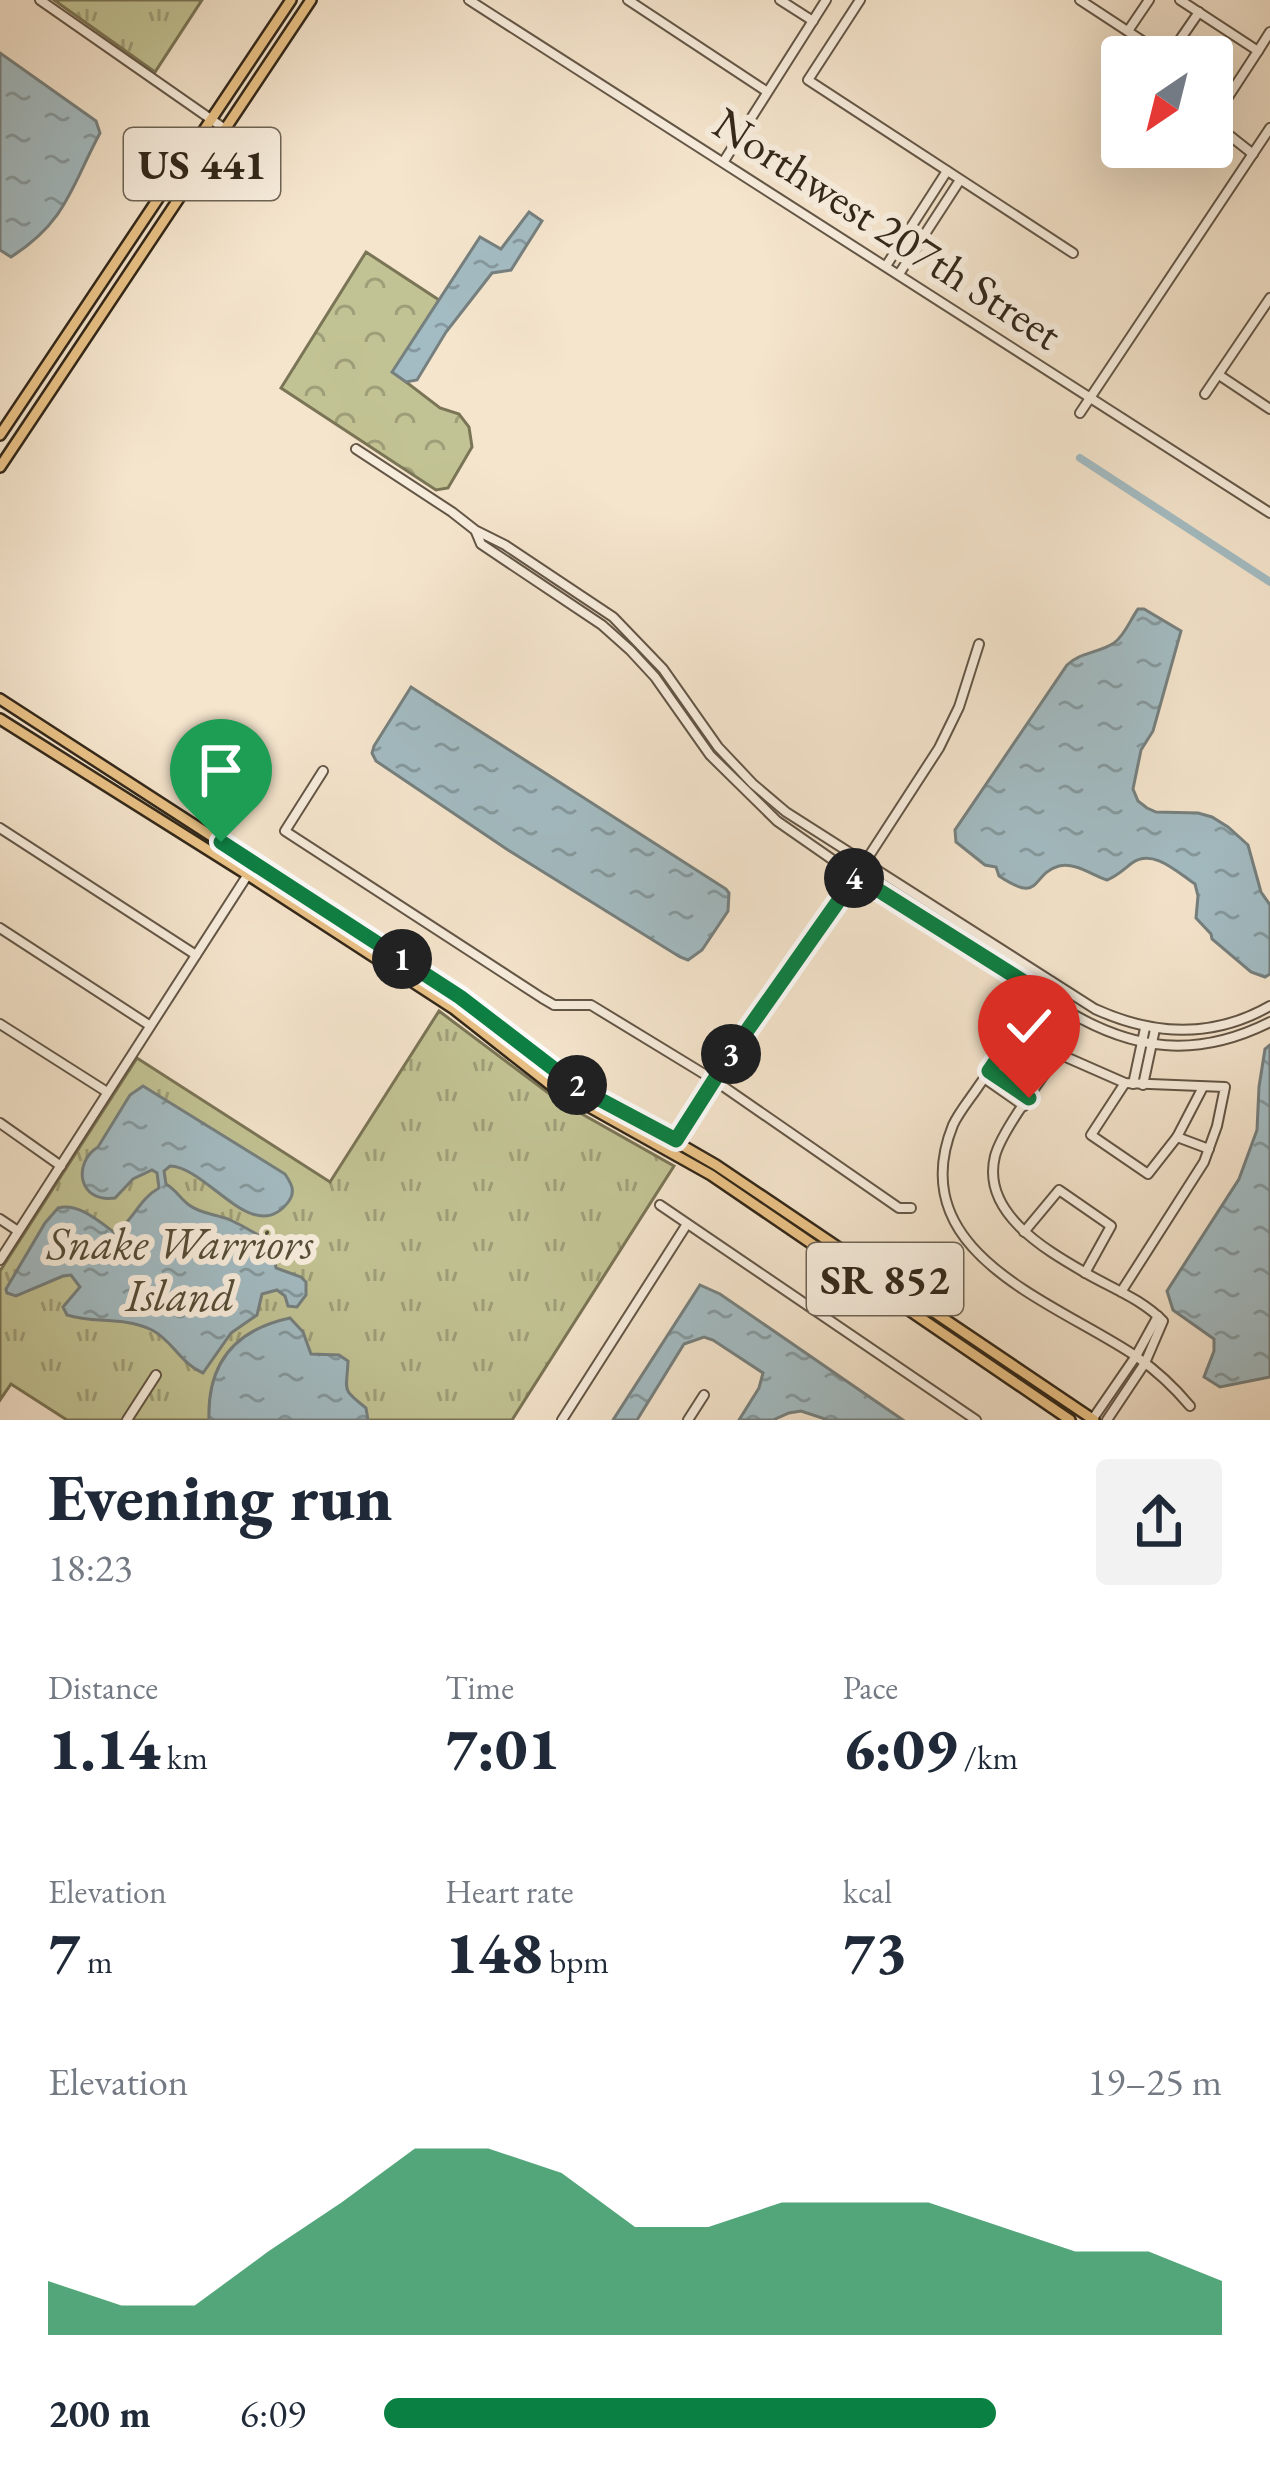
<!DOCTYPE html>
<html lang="en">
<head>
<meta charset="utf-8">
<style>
	body { margin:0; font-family:"EB Garamond",serif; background:#f2f2f3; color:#1f2937; height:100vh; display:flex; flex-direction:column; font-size:45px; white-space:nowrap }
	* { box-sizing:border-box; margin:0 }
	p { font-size:39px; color:#747a83 }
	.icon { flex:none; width:66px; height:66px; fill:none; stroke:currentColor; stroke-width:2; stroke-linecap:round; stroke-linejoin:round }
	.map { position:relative; height:1420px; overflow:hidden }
	.panel { display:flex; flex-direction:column; background:#fff; flex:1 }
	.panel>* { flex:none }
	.needle { width:78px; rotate:215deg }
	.fabs { position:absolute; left:1101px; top:36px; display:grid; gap:24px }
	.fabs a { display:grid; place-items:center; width:132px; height:132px; border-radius:12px; background:#fff; box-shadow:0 12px 48px #0002; font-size:60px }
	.pin { position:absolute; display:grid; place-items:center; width:102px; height:102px; color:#fff; margin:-123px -51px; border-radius:50% 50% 50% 0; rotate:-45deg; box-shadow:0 0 12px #0007 }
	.pin .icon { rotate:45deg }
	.km { position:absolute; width:60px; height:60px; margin:-30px; border-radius:50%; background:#222; color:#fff; font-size:33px; line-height:60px; text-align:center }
	.round { display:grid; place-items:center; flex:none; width:126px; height:126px; border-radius:12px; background:#f2f2f3 }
	.overview { display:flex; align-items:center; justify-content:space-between; height:204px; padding:0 48px }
	h1 { font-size:66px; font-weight:800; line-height:90px }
	.metrics { display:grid; grid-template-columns:repeat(3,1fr); gap:18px; height:204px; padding:12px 48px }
	.metrics div { display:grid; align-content:center }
	.metrics b { font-size:60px; font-weight:800 }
	.metrics small { font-size:33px; font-weight:400 }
	.metrics p { font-size:33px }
	.chart { height:336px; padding:24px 48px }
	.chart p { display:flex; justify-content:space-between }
	.chart svg { width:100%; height:216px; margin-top:12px; fill:#0b8043; opacity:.7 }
	ul { padding:0 48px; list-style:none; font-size:39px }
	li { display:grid; grid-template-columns:192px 144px 1fr; align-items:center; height:90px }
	li i { height:30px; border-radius:15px; background:#0b8043 }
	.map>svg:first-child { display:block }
	.forest { fill:url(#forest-crowns); stroke:#7a7556; stroke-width:3 }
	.park { fill:url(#park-tufts); stroke:#7a7556; stroke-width:3 }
	.water { fill:url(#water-ripples); stroke:#76807f; stroke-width:3 }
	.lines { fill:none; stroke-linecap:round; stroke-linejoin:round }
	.canal { stroke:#a3bcc3; stroke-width:8 }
	.minor-casing { stroke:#635646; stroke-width:12 }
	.major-casing { stroke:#322719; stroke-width:14 }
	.minor { stroke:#f8eede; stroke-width:8 }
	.major { stroke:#eac286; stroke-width:9 }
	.route-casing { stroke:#fff; stroke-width:24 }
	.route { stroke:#0b8043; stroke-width:15 }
	.labels { text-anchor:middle; stroke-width:12; stroke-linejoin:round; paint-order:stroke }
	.shield { fill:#f8eede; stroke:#6d6354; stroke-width:3 }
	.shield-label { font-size:42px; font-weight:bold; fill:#322719 }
	.street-label { font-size:45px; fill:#322719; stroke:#f8eede }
	.park-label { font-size:45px; font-style:italic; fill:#564e38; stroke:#f8eede }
</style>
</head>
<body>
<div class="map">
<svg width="1270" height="1420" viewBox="0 0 1270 1420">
	<defs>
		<pattern id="forest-crowns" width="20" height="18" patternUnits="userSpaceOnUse" patternTransform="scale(3)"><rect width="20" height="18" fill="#c2c394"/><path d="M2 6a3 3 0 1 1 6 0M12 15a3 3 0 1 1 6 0" fill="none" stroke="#9e9e78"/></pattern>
		<pattern id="park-tufts" width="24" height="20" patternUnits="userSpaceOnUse" patternTransform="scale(3)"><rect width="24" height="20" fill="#c2c394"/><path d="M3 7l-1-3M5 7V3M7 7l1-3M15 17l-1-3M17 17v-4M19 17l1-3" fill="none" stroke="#9e9e78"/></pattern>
		<pattern id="water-ripples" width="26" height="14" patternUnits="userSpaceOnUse" patternTransform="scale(3)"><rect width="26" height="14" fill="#a3bcc3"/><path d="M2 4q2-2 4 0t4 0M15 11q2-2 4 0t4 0" fill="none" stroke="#85999e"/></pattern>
	</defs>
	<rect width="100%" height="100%" fill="#f5e5cd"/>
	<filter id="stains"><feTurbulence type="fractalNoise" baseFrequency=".00167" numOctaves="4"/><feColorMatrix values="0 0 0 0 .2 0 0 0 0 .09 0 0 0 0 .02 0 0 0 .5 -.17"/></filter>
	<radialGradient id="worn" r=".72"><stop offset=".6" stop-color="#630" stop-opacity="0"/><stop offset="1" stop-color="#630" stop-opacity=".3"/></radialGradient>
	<polygon class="forest" points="366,252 439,300 393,372 440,408 459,414 469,427 472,447 448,488 436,490 281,388"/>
	<g class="park">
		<polygon points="54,0 202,0 155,72"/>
		<polygon points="439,1011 559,1101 674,1166 512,1420 67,1420 11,1384 0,1400 0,1271 137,1058 330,1182"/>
	</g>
	<g class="water">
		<path d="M0,53L96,121L100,133C71,187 67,221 11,257L0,250Z"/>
		<polygon points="529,212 542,221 511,270 492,273 446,332 417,380 406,382 392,372 480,237 501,249"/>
		<path d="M1138,609H1144L1181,631L1153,731L1141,750L1133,789L1138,801L1147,808L1156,812L1198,813L1212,817L1228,827L1248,845L1261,892L1270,905V974L1265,977L1251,972L1212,939L1211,934L1196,918L1198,896L1195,884C1177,872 1153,848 1132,863C1123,870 1117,876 1107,880C1092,875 1075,862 1059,866C1030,874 1043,905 999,876L996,867L985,865L956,842L955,830L1067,665C1080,652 1099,653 1114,643C1125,635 1130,620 1138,609Z"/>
		<polygon points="411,687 726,889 729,893 728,911 702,950 688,960 680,957 508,850 376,761 372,753 374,746"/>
		<polygon points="1270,1045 1270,1377 1220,1387 1204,1377 1214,1351 1214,1339 1173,1310 1167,1291 1239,1179 1257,1130 1259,1087 1265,1049"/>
		<path d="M143,1086L285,1174C291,1183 296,1191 289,1201C254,1249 208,1167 170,1166L164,1171L166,1184C176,1190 180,1198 189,1205C201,1214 215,1214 228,1219C244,1226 259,1235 273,1245L276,1268L301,1277L306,1282V1295L297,1307L288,1306L285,1296L277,1290L262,1294L257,1315L231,1333L203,1373C180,1363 172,1340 152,1330C122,1316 95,1324 67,1315L63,1307L80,1287L71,1275L63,1276L16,1296L7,1293L6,1289L45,1223L58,1208C78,1202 100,1222 115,1233C133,1221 139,1199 159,1188L157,1173L152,1170L133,1179L115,1198C77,1203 73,1162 98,1147L130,1095Z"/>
		<polygon points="700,1285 720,1294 903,1420 828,1420 801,1411 789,1413 773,1420 739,1420 759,1388 763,1373 713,1340 704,1337 684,1344 637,1420 613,1420"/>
		<path d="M290,1318L303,1332L311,1354L339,1355L348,1361C347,1391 340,1388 366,1408L368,1420H209C207,1364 234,1330 290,1318Z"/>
	</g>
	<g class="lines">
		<polyline class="canal" points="1080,458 1270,582"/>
		<defs>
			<g id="minor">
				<polyline points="40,0 225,129"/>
				<polyline points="469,0 1270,513"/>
				<polyline points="628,0 766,91"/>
				<polyline points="780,0 813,21"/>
				<polyline points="860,0 808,80 1073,253"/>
				<polyline points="1080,0 1167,57"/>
				<polyline points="1180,0 1258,51 1215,117 1215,124 1253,154"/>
				<polyline points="1128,31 1149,0"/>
				<polyline points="1258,51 1270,32"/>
				<polyline points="1168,57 1199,12"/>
				<polyline points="1212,86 1227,96"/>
				<polyline points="724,161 826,0"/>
				<polyline points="886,266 947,171"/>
				<polyline points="899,274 960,180"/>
				<polyline points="1219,375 1270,409"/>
				<polyline points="1205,394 1270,298"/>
				<polyline points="1080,413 1270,128"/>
				<path d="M356,449L452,512L475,530L505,545L613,617L663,669L718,747L753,784L786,812L1095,1009C1154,1036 1212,1039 1270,1006"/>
				<path d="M476,532L481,544L602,625L630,650L655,677L710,755L777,821L856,876L1064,1009C1133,1051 1196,1059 1270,1022"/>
				<polyline points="323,771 285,831 542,998 554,1005 591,1005 714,1080 899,1208 911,1208"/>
				<polyline points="0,828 196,955"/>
				<polyline points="0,928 149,1025"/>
				<path d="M1052,982C1027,1017 1002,1052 978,1087C970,1099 959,1112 953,1125C901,1254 1056,1302 1137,1357C1157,1371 1174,1387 1190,1406"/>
				<polyline points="0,1024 107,1092"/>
				<polyline points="989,1071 1029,1098"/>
				<polyline points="984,1078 1024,1106"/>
				<polyline points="1125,1083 1091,1135 1148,1174 1177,1137 1203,1087"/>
				<polyline points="1133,1084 1145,1028"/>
				<polyline points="1143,1085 1155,1029"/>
				<polyline points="0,1123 61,1166"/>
				<polyline points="1177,1137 1209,1149"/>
				<polyline points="673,1143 732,1052 856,876 939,748 959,707 979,644"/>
				<polyline points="660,1205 976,1420"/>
				<polyline points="0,1219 18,1231"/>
				<polyline points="1024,1232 1059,1190 1111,1226 1085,1273"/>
				<polyline points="0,1260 254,865"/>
				<polyline points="127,1420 156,1375"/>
				<polyline points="562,1420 687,1224"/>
				<polyline points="688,1420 704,1395"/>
				<polyline points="1092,1420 1136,1356 1158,1316"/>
				<path d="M1107,1420L1145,1363L1163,1321C1140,1298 1111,1288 1084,1272C1044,1249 981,1212 995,1156C1002,1130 1042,1078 1059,1054L1125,1083L1225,1087L1217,1126L1204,1162L1121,1292"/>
			</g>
			<g id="major">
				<polyline points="0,435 291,0"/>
				<polyline points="0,467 311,0"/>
				<polyline points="0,699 460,997 567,1079 716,1165 1094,1420"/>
				<polyline points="0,719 248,875 454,1009 552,1086 711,1175 1070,1420"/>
			</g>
		</defs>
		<use href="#minor" class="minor-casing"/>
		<use href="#major" class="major-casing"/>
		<use href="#minor" class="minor"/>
		<use href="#major" class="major"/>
	</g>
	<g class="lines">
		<defs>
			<polyline id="route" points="221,842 460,997 567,1079 599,1099 676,1140 732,1052 856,876 1043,994 989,1071 1029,1098"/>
		</defs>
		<use href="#route" class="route-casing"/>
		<use href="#route" class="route"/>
	</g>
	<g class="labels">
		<g class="shield">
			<rect x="124" y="128" width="156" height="72" rx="9"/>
			<rect x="807" y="1243" width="156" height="72" rx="9"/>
		</g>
		<g class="shield-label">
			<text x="202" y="179">US 441</text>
			<text x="885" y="1294">SR 852</text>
		</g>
		<g class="street-label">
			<text transform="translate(888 228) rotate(33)" y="16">Northwest 207th Street</text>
		</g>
		<g class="park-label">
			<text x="180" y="1259">Snake Warriors<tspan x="180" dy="52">Island</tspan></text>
		</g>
	</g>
	<rect width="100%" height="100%" filter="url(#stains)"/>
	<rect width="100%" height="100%" fill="url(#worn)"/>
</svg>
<div class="fabs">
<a><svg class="needle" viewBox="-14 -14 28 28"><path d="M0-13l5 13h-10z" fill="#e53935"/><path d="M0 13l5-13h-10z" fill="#747a83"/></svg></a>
</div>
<div class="pin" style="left:221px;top:842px;background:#1e9e55"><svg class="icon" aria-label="arrive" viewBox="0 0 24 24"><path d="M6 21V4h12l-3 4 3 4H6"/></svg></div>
<div class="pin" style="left:1029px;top:1098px;background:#d93025"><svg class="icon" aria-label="check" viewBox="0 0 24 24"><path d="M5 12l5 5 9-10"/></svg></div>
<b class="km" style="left:402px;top:959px">1</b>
<b class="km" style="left:577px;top:1085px">2</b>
<b class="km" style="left:731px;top:1054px">3</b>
<b class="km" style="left:854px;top:878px">4</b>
</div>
<section class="panel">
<div class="overview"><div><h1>Evening run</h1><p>18:23</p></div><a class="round"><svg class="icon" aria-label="share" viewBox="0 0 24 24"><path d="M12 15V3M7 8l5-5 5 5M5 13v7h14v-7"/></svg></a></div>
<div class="metrics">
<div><p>Distance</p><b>1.14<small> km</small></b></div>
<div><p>Time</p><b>7:01</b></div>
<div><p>Pace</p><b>6:09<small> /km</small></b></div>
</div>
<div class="metrics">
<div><p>Elevation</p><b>7<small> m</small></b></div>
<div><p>Heart rate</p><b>148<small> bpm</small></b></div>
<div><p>kcal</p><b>73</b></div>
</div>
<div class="chart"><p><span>Elevation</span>19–25 m</p>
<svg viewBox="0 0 160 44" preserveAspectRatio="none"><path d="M0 44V33L10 38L20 38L30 27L40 17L50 6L60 6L70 11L80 22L90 22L100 17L110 17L120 17L130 22L140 27L150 27L160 33V44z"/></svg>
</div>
<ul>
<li><b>200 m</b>6:09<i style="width:73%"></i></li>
</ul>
</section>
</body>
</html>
